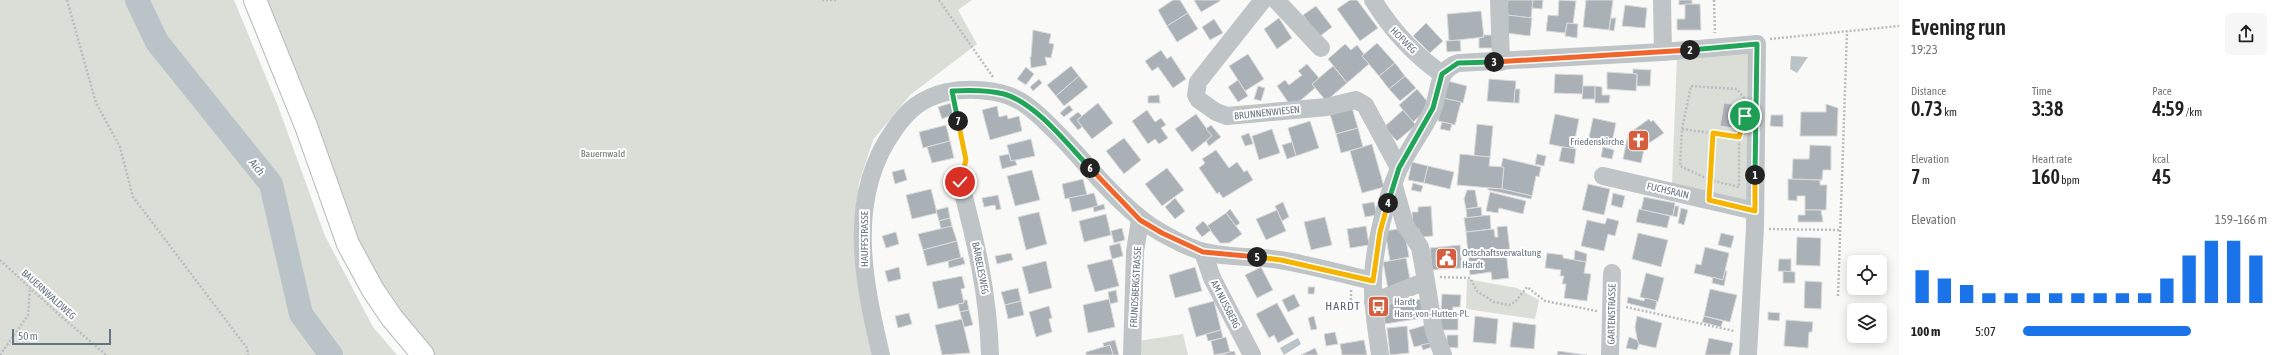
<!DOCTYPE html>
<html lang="en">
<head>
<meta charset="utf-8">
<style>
	body { margin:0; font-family:"Asap Condensed",sans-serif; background:#f6f6f6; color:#222; height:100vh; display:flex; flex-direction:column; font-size:15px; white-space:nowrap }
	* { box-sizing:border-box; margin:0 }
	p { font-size:13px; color:#767676 }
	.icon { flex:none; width:22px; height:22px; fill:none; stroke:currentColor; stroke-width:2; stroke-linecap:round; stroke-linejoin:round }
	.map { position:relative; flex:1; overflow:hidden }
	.panel { display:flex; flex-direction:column; background:#fff; width:380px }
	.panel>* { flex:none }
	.buttons { position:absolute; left:1847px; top:255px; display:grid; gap:8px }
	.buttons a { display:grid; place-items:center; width:40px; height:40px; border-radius:6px; background:#fff; box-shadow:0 2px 10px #0003; font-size:20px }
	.scale { position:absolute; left:12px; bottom:10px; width:99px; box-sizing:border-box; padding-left:4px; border:2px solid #667580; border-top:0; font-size:11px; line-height:14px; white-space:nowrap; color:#667580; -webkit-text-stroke:3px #fff; paint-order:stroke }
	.pin { position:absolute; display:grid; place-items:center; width:34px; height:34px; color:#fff; margin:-17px; border:2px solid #fff; border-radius:50%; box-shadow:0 1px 4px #0007 }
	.km { position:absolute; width:20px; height:20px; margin:-10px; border-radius:50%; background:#222; color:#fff; font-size:11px; line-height:20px; text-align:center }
	.round { display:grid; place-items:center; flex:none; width:42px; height:42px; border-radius:6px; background:#f6f6f6 }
	.summary { display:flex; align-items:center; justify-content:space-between; height:68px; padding:0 12px }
	h1 { font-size:22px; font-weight:600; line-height:30px }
	.metrics { display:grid; grid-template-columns:repeat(3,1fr); gap:6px; height:68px; padding:4px 12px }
	.metrics div { display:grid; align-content:center }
	.metrics b { font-size:20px; font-weight:600 }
	.metrics small { font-size:11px; font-weight:400 }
	.metrics p { font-size:11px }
	.chart { height:112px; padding:8px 12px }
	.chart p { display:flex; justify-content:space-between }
	.chart svg { width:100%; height:72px; margin-top:4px; stroke:#1a73e8; stroke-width:6 }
	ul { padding:0 12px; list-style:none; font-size:13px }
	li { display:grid; grid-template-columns:64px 48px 1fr; align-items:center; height:30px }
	li i { height:10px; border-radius:5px; background:#1a73e8 }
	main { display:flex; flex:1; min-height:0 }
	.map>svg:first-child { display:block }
	.green { fill:#daded7 }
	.water { fill:#bac4c8 }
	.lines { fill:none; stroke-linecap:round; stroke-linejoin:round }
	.river { stroke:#bac4c8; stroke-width:24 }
	.building { fill:#a9b0b6; stroke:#dbdbda }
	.major-casing { stroke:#b3b8bc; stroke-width:24 }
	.path { stroke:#babdc0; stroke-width:2.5; stroke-dasharray:2 2; stroke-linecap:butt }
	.minor { stroke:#bfc4c7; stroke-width:18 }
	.major { stroke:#fff; stroke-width:22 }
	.split-1-casing { stroke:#fff; stroke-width:8 }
	.split-2-casing { stroke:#fff; stroke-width:8 }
	.split-3-casing { stroke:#fff; stroke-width:8 }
	.split-4-casing { stroke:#fff; stroke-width:8 }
	.split-5-casing { stroke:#fff; stroke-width:8 }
	.split-6-casing { stroke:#fff; stroke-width:8 }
	.split-7-casing { stroke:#fff; stroke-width:8 }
	.split-8-casing { stroke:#fff; stroke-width:8 }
	.split-1 { stroke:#f5b400; stroke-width:5 }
	.split-2 { stroke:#22a559; stroke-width:5 }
	.split-3 { stroke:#f0652b; stroke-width:5 }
	.split-4 { stroke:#22a559; stroke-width:5 }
	.split-5 { stroke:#f5b400; stroke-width:5 }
	.split-6 { stroke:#f0652b; stroke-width:5 }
	.split-7 { stroke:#22a559; stroke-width:5 }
	.split-8 { stroke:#f5b400; stroke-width:5 }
	.labels { text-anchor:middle; stroke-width:4; stroke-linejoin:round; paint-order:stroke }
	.street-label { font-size:10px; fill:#667580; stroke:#fff }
	.poi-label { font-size:10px; fill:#667580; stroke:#fff; text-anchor:start }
	.park-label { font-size:10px; fill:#697866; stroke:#fff }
	.water-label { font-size:11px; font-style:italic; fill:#627379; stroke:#fff }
	.quarter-label { font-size:12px; letter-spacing:1px; fill:#59636c; stroke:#fff }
</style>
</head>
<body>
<main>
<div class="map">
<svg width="1899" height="355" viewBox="0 0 1899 355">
	<rect width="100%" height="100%" fill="#f9f9f8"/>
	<g class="green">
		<polygon points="0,0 234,0 278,106 325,236 373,327 397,355 0,355"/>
		<polygon points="263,0 972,0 958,10 977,44 910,95 873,140 859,183 855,228 874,355 431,355 412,333 363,258"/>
		<polygon points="1748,50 1749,202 1672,184 1677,56"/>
		<polygon points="1467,279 1517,288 1539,300 1535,319 1466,309"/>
		<polygon points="1183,334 1188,355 1138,355 1138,341"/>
	</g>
	<g class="water">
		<polygon points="1791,56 1808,57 1797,73 1790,69"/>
		<polygon points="1298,338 1301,344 1284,355 1280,348"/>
	</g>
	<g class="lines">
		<polyline class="river" points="137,0 157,42 271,184 301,314 331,355"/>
	</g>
	<g class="building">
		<polygon points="1173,0 1180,0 1188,13 1167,26 1158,10"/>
		<polygon points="1194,0 1220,0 1220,1 1201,12"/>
		<polygon points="1350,0 1357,0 1378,28 1360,41 1337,9"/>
		<polygon points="1508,0 1533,0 1531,18 1506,15"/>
		<polygon points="1533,0 1543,0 1542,9 1532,8"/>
		<polygon points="1559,0 1576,1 1573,24 1567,23 1565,33 1546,31 1548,15 1558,16"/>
		<polygon points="1586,0 1613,0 1609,30 1583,27"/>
		<polygon points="1679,0 1692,0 1692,4 1679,5"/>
		<polygon points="1685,4 1700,4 1701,30 1677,30 1677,19 1685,19"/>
		<polygon points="1625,5 1647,8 1645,28 1622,26"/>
		<polygon points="1316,6 1332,27 1319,37 1303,15"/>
		<polygon points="1481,11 1484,37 1449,41 1447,14"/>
		<polygon points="1188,13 1198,29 1177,42 1167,26"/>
		<polygon points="1508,15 1532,18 1530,36 1506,33"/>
		<polygon points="1279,18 1292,38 1277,49 1264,29"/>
		<polygon points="1611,18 1616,18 1614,31 1609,30"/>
		<polygon points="1214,19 1223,33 1210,40 1202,27"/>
		<polygon points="1426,23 1443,41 1430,53 1413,36"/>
		<polygon points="1567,23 1578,24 1577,38 1565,36"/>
		<polygon points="1033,30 1051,34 1049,43 1054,44 1051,58 1045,57 1047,65 1031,68 1030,57 1031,57"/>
		<polygon points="1483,35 1492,35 1493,48 1479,48 1479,38 1484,37"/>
		<polygon points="1460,40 1461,51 1447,52 1446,41"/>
		<polygon points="1377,43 1395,63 1379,76 1362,56"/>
		<polygon points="1345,44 1351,50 1357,45 1364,54 1362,56 1369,64 1347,83 1328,59"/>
		<polygon points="1161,50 1167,59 1171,56 1186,79 1173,88 1158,67 1152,71 1145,61"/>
		<polygon points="1248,54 1264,79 1245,91 1229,66"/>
		<polygon points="1395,63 1405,76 1389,89 1379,76"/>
		<polygon points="1307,64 1319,78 1312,84 1315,88 1301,100 1290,105 1277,86 1285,80 1289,85 1302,75 1298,71"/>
		<polygon points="1071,66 1079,76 1056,96 1047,85"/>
		<polygon points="1333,66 1347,83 1326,101 1312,84"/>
		<polygon points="1026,67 1034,74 1026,85 1017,79"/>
		<polygon points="1633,69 1651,70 1650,86 1637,86 1637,74 1633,74"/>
		<polygon points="1607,72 1637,74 1636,91 1607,89"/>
		<polygon points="1555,74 1583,75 1583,94 1554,93"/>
		<polygon points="1079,76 1088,87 1064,106 1056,96"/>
		<polygon points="1405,76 1416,88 1400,101 1389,89"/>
		<polygon points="1039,79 1042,83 1033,91 1030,87"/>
		<polygon points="1489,79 1516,81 1514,103 1487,101"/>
		<polygon points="1238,80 1248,96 1238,102 1228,87"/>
		<polygon points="1448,81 1467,86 1463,103 1443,98"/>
		<polygon points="1258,86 1265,88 1261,101 1254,99"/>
		<polygon points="1583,86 1595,86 1595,99 1582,99"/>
		<polygon points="1595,86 1602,87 1602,95 1610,95 1609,103 1595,103"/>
		<polygon points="1417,89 1431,106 1413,122 1399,105"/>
		<polygon points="1515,89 1520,89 1519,103 1514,103"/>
		<polygon points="1159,95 1160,103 1148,103 1148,96"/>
		<polygon points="1443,98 1461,102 1455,125 1438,121"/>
		<polygon points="951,103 954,114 942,119 938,107"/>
		<polygon points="1098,103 1113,123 1092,139 1077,120"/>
		<polygon points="1724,103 1738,105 1739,119 1743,120 1741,129 1720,126"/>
		<polygon points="1826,104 1838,108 1837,136 1800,136 1801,112 1826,112"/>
		<polygon points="1069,105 1073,110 1064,117 1060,113"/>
		<polygon points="997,106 999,117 1007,115 1008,119 1019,116 1022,131 990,140 982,110"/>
		<polygon points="1352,108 1358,128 1336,134 1330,114"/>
		<polygon points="1147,110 1155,122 1161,118 1166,125 1161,128 1168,138 1159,144 1155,139 1148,144 1132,121"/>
		<polygon points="1403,110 1416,125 1397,141 1384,127"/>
		<polygon points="1078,112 1082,116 1077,120 1082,127 1078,130 1069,119"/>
		<polygon points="1196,114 1212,136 1192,152 1175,129"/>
		<polygon points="1555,114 1579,119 1573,149 1549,144"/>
		<polygon points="1771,115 1783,115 1783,127 1770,126"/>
		<polygon points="1593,118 1616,123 1611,147 1588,142"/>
		<polygon points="1649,119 1651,122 1653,120 1664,133 1642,148 1644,150 1641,163 1623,159 1628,134"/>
		<polygon points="1310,121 1319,148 1296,156 1288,128"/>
		<polygon points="1442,122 1452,124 1450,131 1440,129"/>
		<polygon points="1477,124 1493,126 1490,157 1474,156"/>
		<polygon points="946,125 950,141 923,148 919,132"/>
		<polygon points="1211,125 1221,137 1209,146 1206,141 1212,136 1206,129"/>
		<polygon points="1358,128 1363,147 1341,153 1336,134"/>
		<polygon points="1272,129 1280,153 1259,160 1252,136"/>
		<polygon points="1249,133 1253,144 1245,146 1241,136"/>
		<polygon points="1124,138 1141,160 1124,174 1106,151"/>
		<polygon points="1031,139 1035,156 1011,161 1007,145"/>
		<polygon points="950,141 954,158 932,163 927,147"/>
		<polygon points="1292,142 1296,156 1287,159 1282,145"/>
		<polygon points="1372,144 1384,187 1362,193 1350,151"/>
		<polygon points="1810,145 1831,146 1831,170 1823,170 1822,180 1792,179 1793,159 1809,159"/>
		<polygon points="1562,147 1576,149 1574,164 1559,161"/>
		<polygon points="1603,147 1614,150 1612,159 1601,157"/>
		<polygon points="1216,150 1229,168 1237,162 1244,172 1247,170 1253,180 1223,198 1219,192 1217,194 1199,168 1205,163 1202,159"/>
		<polygon points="1009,154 1011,161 1015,160 1017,165 1002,169 999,156"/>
		<polygon points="1460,154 1490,157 1489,166 1504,167 1502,189 1457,185"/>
		<polygon points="1537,154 1546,156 1544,166 1535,164"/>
		<polygon points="1503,158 1541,167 1539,177 1536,176 1532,196 1502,189 1504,167 1501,167"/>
		<polygon points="1412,162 1428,166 1424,183 1408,180"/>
		<polygon points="1428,166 1454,172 1450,189 1424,183"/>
		<polygon points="1167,168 1184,190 1162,206 1145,184"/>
		<polygon points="904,169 907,180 895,184 892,172"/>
		<polygon points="1032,170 1040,200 1015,206 1007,176"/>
		<polygon points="1083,179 1087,195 1065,199 1062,184"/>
		<polygon points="1788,179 1820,180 1820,185 1827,185 1826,210 1805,210 1805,196 1797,196 1797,201 1788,200"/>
		<polygon points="1413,183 1423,186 1421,192 1411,190"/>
		<polygon points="1588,184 1610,189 1604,215 1582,210"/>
		<polygon points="1488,188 1502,189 1532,196 1531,199 1488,190"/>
		<polygon points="931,189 937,213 912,219 906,195"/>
		<polygon points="1467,190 1475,190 1478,207 1466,209 1464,199"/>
		<polygon points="1490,192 1526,201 1523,214 1499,208 1498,213 1486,211"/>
		<polygon points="1094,193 1098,206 1072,212 1069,198"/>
		<polygon points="1613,193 1625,196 1622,208 1611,205"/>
		<polygon points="998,195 1001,209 996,210 995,205 984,207 982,198"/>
		<polygon points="1644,197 1675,203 1673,216 1641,210"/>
		<polygon points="1175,198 1185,211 1175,219 1165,207"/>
		<polygon points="1283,202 1289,217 1282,221 1275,206"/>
		<polygon points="1374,202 1377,215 1365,217 1362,204"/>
		<polygon points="1104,204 1105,209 1094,212 1093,207"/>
		<polygon points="1431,206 1433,236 1420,237 1419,229 1413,229 1412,212 1418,212 1418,207"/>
		<polygon points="1675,206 1679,206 1677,217 1673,216"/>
		<polygon points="948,207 950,218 939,221 936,210"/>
		<polygon points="1481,207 1482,216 1467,218 1466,209"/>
		<polygon points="1681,208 1688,210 1684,225 1678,223"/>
		<polygon points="1230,209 1240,223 1236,226 1226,213"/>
		<polygon points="1639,209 1670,216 1667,228 1636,222"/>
		<polygon points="1277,210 1286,231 1266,240 1256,219"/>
		<polygon points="1805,210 1821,210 1823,222 1798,222 1798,215 1805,215"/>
		<polygon points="1039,212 1047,244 1026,250 1018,217"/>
		<polygon points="1226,213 1242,234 1229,243 1220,243 1207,226"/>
		<polygon points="1106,214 1111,235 1084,242 1079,221"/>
		<polygon points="1490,215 1491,229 1466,232 1464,218"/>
		<polygon points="1325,217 1332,245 1311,250 1304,222"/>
		<polygon points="950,218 952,226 941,229 939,221"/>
		<polygon points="1607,218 1619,221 1615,236 1608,234 1604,251 1581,246 1587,220 1605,224"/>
		<polygon points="1203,221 1211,230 1202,237 1195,228"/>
		<polygon points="952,226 957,241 923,250 918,234"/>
		<polygon points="1366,226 1369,245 1350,248 1347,229"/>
		<polygon points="1507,226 1510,251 1506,251 1509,278 1492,280 1491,272 1470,275 1466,232 1494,229 1495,237 1498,237 1497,227"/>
		<polygon points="1122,228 1125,240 1114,243 1111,231"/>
		<polygon points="1404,228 1409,257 1390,261 1385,231"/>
		<polygon points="896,232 899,244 886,248 882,236"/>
		<polygon points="1638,233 1668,240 1661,267 1632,259"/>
		<polygon points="1721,233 1734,236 1731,248 1718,245"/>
		<polygon points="1797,237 1821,238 1820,266 1796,265"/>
		<polygon points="957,241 961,258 927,266 923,250"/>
		<polygon points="1120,243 1123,256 1112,259 1109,246"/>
		<polygon points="1460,245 1462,268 1432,270 1430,248"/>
		<polygon points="1705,247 1729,253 1723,280 1694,273 1696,264 1701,265"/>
		<polygon points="1575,250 1587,254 1586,262 1574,260"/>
		<polygon points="1011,253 1013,260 997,264 995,256"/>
		<polygon points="1547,253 1563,255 1563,258 1586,262 1584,273 1591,274 1587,301 1564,298 1566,284 1562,284 1564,276 1560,276 1561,270 1545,268"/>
		<polygon points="963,257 965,264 949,268 948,261"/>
		<polygon points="1406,258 1411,285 1388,289 1383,262"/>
		<polygon points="1112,259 1119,286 1095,292 1087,265"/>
		<polygon points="1779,259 1791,259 1791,272 1778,271"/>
		<polygon points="1046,261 1052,288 1029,294 1022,267"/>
		<polygon points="899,267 901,279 888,282 885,271"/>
		<polygon points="1195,267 1202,291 1175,298 1169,275"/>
		<polygon points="1261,267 1273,290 1257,298 1245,275"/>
		<polygon points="1725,271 1727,271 1724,286 1712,283 1713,277 1723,280"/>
		<polygon points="1783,271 1795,272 1795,283 1783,283"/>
		<polygon points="1646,273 1664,278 1658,302 1640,297"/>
		<polygon points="962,276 965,288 961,289 964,303 938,309 932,282"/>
		<polygon points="1805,281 1822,282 1821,309 1804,308"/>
		<polygon points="1308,287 1315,287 1314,294 1308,294"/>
		<polygon points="1018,288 1021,301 1005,305 1001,292"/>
		<polygon points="1710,289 1737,295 1730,322 1704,316"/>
		<polygon points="1116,290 1118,302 1110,304 1108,292"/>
		<polygon points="1294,294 1300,306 1288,312 1282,300"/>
		<polygon points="1442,294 1461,295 1460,307 1453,307 1452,313 1441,312"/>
		<polygon points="1628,297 1644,301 1645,298 1657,301 1655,310 1627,303"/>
		<polygon points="1109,299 1115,327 1088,333 1083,305"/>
		<polygon points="1426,299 1429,317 1416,319 1413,300"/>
		<polygon points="964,300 967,300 969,310 960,312 958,304 964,303"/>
		<polygon points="1413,300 1416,319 1385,324 1382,305"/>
		<polygon points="1021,301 1024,315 1008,319 1005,305"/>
		<polygon points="1214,301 1221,330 1196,337 1188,308"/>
		<polygon points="1277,303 1294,334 1278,343 1274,335 1269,338 1256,314"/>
		<polygon points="1049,306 1052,318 1049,319 1052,332 1036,337 1029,312"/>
		<polygon points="969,310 973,325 964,327 960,312"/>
		<polygon points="1436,312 1458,313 1458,330 1436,330"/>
		<polygon points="1768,312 1780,313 1779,321 1768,320"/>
		<polygon points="909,313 912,324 898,328 895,316"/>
		<polygon points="1314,316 1317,329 1311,330 1308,318"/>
		<polygon points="1475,316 1498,319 1496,344 1473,342"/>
		<polygon points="1637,316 1662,323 1656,348 1638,344 1635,327"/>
		<polygon points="1704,316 1723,321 1721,327 1702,322"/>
		<polygon points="962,319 970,353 942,355 935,325"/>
		<polygon points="1786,320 1813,322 1812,332 1809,332 1808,348 1784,346"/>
		<polygon points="1513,322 1536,325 1534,349 1510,347"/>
		<polygon points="1426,325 1431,343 1414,347 1409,330"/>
		<polygon points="1407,326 1409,353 1390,355 1387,328"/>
		<polygon points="1221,330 1223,338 1208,341 1206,334"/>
		<polygon points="1335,332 1338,344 1326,346 1324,334"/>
		<polygon points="1447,335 1458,335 1458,348 1447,347"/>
		<polygon points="1226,337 1230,352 1214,355 1211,341"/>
		<polygon points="1629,337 1637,340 1639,344 1637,350 1626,348"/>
		<polygon points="1709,338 1733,343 1730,355 1705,355"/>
		<polygon points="1115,340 1119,355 1113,355 1110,345 1104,347 1103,343"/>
		<polygon points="1364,340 1367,355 1342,355 1340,344"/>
		<polygon points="1431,343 1432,347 1423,350 1421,345"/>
		<polygon points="1110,345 1113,355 1086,355 1086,352"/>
		<polygon points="1315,348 1318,355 1301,355"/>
		<polygon points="1234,351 1236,355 1218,355"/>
		<polygon points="1558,351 1587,355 1557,355"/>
	</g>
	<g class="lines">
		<defs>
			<polyline id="major" points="255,0 306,126 348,244 373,290 392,318 423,355"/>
		</defs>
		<use href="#major" class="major-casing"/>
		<g class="path">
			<polyline points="67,0 96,103 120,147 133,197 247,348 248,355"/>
			<polyline points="822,0 837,0"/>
			<polyline points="939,0 993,77"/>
			<polyline points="1714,0 1715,33"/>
			<polyline points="1770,39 1899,26"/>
			<polygon points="1691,86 1737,89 1745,99 1745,116 1739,137 1739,187 1710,180 1680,166 1682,129"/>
			<polyline points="955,104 966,161 964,168"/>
			<polyline points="1682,129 1739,137"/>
			<polyline points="1710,186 1713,133"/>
			<polyline points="1769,229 1840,230"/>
			<polyline points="0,260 55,311 106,355"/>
			<polyline points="1440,277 1470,278 1477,291 1494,302 1509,305 1515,302 1527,287 1545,301 1597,311"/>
			<polyline points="1351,290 1351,300 1359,309"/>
			<polyline points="1838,296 1847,31"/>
			<polyline points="1626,307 1734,331"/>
			<polyline points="0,355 28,315 30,289"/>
		</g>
		<g class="minor">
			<polyline points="1263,0 1198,82 1196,95 1199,100 1216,112 1227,116 1327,107 1356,100 1365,105 1399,168"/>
			<polyline points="1276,0 1321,48"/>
			<path d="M1373,0C1391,29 1413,54 1442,74"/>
			<polyline points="1499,0 1501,62"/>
			<polyline points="1662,0 1663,52"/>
			<polyline points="1603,176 1755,211"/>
			<path d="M960,182C976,242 988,292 990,355"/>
			<polyline points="1203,252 1212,278 1252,355"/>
			<polyline points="1426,281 1434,331 1443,355"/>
			<polyline points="1373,302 1426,281 1420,247 1405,225 1394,186"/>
			<path d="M881,355C863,280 846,197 894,130C908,109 922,98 947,92C969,88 1000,89 1020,101C1034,109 1047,123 1059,135C1089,166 1124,212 1162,233C1175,240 1190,249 1205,252C1229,258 1255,256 1280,260C1311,265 1342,274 1373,281"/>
			<polyline points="1132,355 1135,252 1140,220"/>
			<path d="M1380,355C1377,331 1372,306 1373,282C1373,251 1386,198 1399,169C1408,149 1423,131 1432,111C1441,92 1435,71 1458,63L1663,52L1757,44L1755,228L1748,355"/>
			<polyline points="1610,355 1612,273"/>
		</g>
		<use href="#major" class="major"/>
	</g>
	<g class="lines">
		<defs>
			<polyline id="split-1" points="1745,116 1739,137 1713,133 1709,200 1755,211 1755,175"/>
			<polyline id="split-2" points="1690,50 1757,44 1755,175"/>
			<polyline id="split-3" points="1494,62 1690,50"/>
			<polyline id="split-4" points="1388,203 1399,168 1433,108 1442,74 1458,63 1494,62"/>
			<polyline id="split-5" points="1257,257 1281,260 1373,281 1380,232 1388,203"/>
			<polyline id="split-6" points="1090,168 1140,220 1162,233 1203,252 1257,257"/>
			<path id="split-7" d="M958,121L952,91C969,90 988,90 1004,94C1036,103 1068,145 1090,168"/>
			<polyline id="split-8" points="958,121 966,160 960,182"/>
		</defs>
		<use href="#split-1" class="split-1-casing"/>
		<use href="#split-2" class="split-2-casing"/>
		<use href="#split-3" class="split-3-casing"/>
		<use href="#split-4" class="split-4-casing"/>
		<use href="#split-5" class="split-5-casing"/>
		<use href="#split-6" class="split-6-casing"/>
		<use href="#split-7" class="split-7-casing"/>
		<use href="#split-8" class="split-8-casing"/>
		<use href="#split-1" class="split-1"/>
		<use href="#split-2" class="split-2"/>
		<use href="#split-3" class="split-3"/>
		<use href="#split-4" class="split-4"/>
		<use href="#split-5" class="split-5"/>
		<use href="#split-6" class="split-6"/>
		<use href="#split-7" class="split-7"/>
		<use href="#split-8" class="split-8"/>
	</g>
	<defs>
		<symbol id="church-square" viewBox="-11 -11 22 22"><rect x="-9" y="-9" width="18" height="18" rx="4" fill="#d45e3d" stroke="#fff"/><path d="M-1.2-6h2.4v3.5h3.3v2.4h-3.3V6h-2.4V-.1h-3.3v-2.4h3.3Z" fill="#fff"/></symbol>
		<symbol id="civic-square" viewBox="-11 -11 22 22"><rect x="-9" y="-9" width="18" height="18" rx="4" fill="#d45e3d" stroke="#fff"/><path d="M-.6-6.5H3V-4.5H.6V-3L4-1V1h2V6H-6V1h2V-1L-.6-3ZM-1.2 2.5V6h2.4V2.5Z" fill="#fff"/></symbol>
		<symbol id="bus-square" viewBox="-11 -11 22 22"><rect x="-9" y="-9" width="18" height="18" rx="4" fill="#d45e3d" stroke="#fff"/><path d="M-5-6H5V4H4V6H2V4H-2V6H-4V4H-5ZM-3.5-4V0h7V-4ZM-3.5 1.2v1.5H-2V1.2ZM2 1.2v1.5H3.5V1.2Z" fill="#fff"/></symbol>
	</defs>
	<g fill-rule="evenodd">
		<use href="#church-square" x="1626" y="128" width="25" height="25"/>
		<use href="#civic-square" x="1434" y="246" width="25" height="25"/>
		<use href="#bus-square" x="1366" y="294" width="25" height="25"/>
	</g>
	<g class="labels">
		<g class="street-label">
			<text transform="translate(1404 40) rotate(45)" y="4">HOFWEG</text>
			<text transform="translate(1267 112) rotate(-6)" y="4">BRUNNENWIESEN</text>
			<text transform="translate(1668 190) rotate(13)" y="4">FUCHSRAIN</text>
			<text transform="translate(864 239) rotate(-90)" y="4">HAUFFSTRASSE</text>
			<text transform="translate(981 268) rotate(79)" y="4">BÄRBELESWEG</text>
			<text transform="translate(1135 287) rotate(-87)" y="4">FRUNDSBERGSTRASSE</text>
			<text transform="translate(49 294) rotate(42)" y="4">BAUERNWALDWEG</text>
			<text transform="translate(1226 304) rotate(63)" y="4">AM NUSSBERG</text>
			<text transform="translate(1611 314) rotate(-89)" y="4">GARTENSTRASSE</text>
		</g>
		<g class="poi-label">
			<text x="1624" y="145" text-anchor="end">Friedenskirche</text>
			<text x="1462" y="256">Ortschaftsverwaltung<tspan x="1462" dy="12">Hardt</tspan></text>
			<text x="1394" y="305">Hardt<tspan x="1394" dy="12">Hans-von-Hutten-Pl.</tspan></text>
		</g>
		<g class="park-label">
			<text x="603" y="157">Bauernwald</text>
		</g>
		<g class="water-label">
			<text transform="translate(257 167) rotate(51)" y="4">Aich</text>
		</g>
		<g class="quarter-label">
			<text x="1343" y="310">HARDT</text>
		</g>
	</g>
</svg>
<div class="buttons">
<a><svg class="icon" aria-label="locate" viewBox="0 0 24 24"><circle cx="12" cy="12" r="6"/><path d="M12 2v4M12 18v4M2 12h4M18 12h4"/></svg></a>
<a><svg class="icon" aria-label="layers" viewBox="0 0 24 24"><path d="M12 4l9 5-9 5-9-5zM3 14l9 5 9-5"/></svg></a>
</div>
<div class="scale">50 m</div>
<div class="pin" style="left:1745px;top:116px;background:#1e9e55"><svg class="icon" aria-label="arrive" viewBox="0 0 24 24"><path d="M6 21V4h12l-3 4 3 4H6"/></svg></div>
<div class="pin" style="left:960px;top:182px;background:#d93025"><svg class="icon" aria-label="check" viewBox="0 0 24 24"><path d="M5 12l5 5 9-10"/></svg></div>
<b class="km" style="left:1755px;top:175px">1</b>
<b class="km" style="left:1690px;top:50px">2</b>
<b class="km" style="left:1494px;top:62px">3</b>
<b class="km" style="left:1388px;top:203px">4</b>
<b class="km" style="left:1257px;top:257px">5</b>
<b class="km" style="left:1090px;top:168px">6</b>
<b class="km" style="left:958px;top:121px">7</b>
</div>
<section class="panel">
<div class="summary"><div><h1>Evening run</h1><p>19:23</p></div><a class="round"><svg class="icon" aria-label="share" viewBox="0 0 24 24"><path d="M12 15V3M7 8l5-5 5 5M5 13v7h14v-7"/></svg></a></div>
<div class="metrics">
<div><p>Distance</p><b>0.73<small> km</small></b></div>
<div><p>Time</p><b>3:38</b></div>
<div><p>Pace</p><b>4:59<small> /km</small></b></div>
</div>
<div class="metrics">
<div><p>Elevation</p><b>7<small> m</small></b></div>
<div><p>Heart rate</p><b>160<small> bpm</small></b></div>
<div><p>kcal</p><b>45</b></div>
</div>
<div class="chart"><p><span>Elevation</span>159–166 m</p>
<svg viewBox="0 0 160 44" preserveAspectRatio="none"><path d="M5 44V24M15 44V29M25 44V33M35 44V38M45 44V38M55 44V38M65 44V38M75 44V38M85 44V38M95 44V38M105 44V38M115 44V29M125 44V15M135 44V6M145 44V6M155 44V15"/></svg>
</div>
<ul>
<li><b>100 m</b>5:07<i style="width:69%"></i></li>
</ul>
</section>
</main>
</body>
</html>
